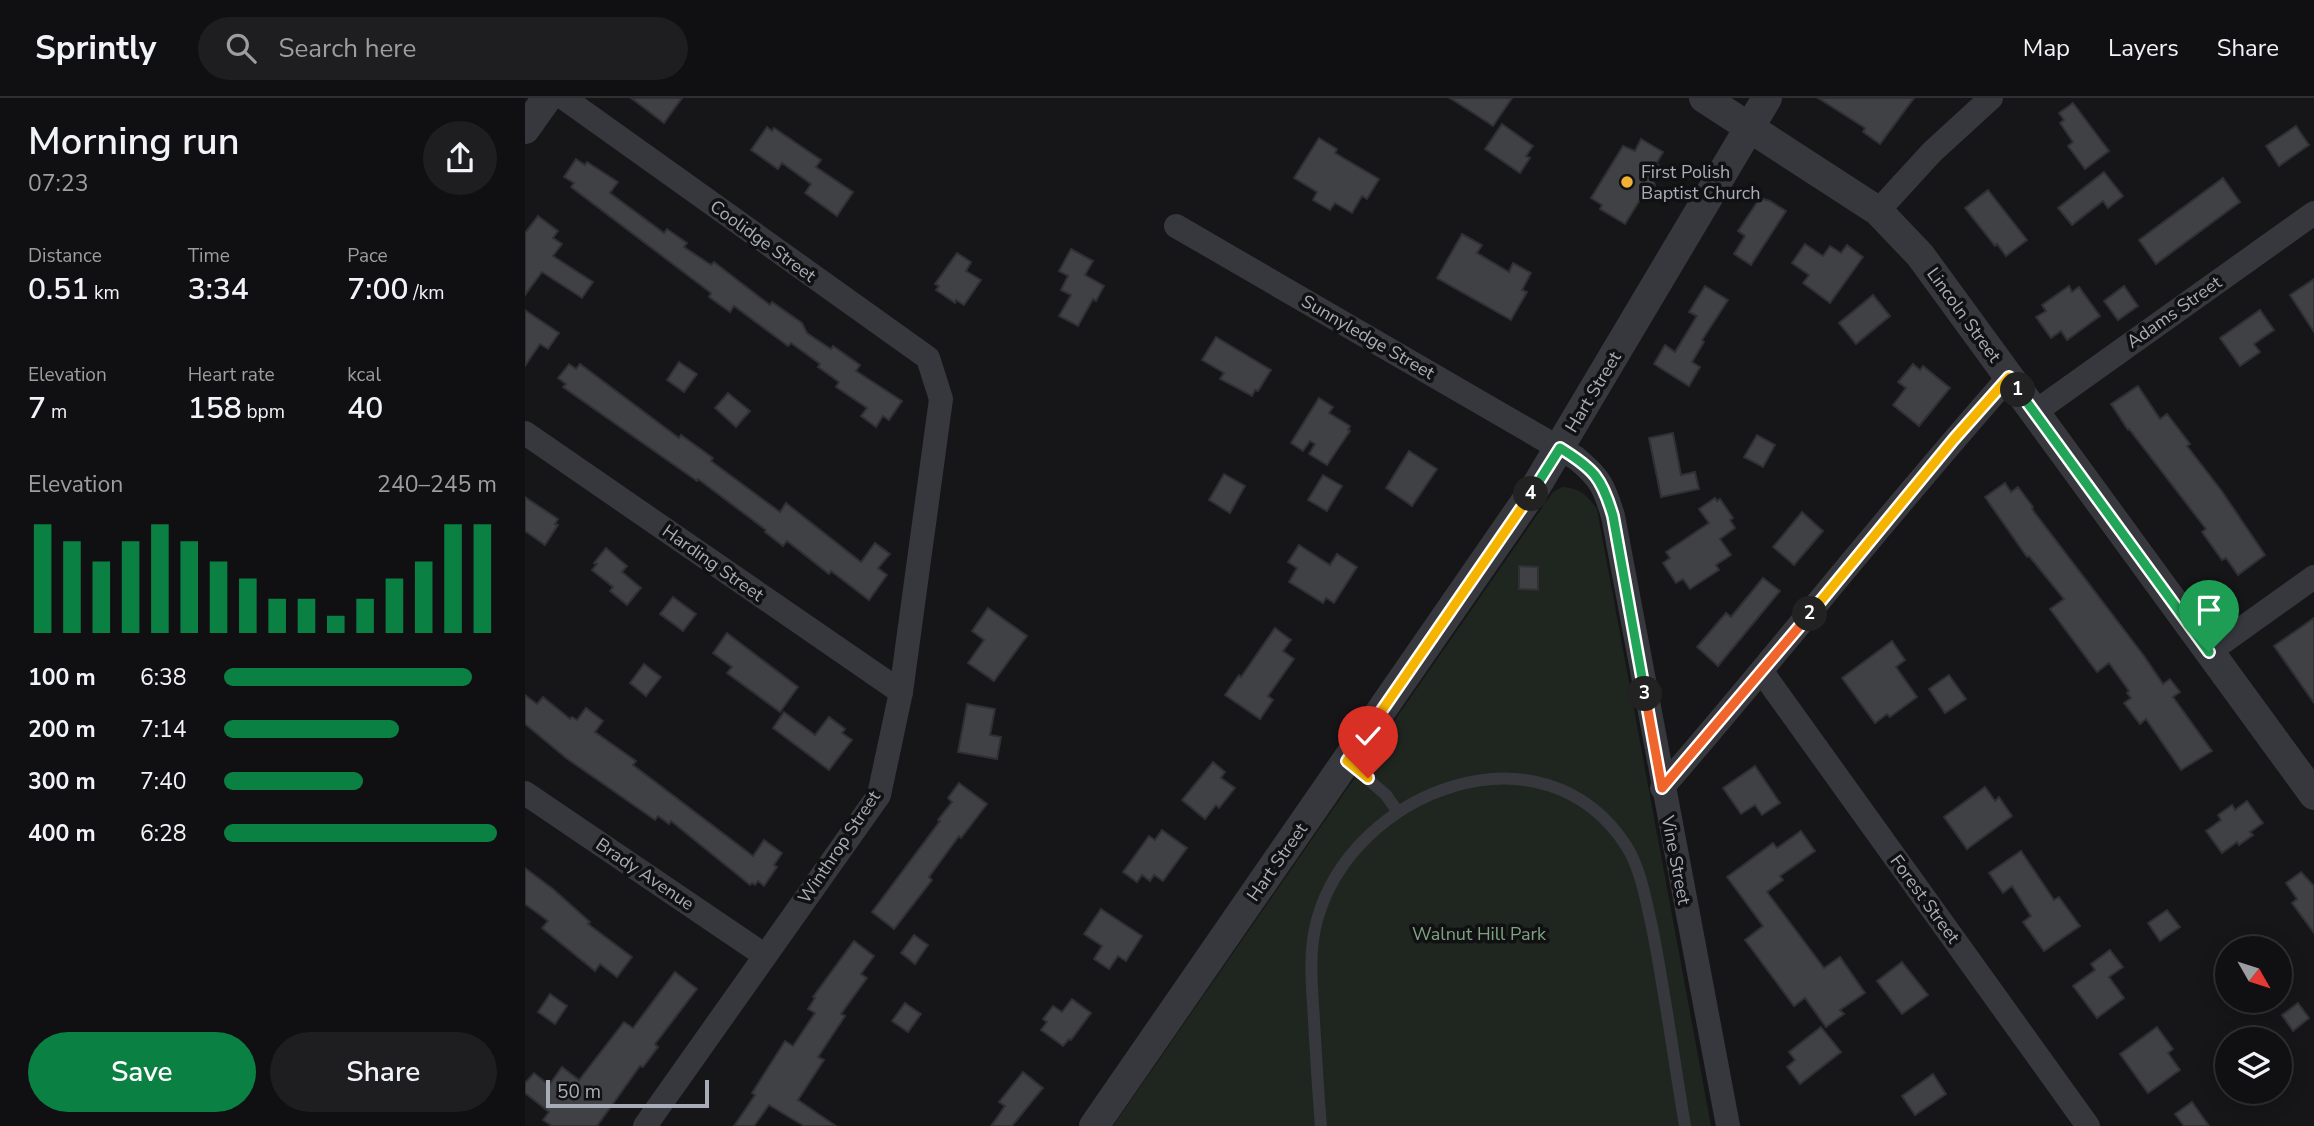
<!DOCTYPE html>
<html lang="en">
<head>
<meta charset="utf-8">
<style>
	body { margin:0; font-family:"Nunito Sans",sans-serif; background:#1e1e20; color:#f1f3f6; height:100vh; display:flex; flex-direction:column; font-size:26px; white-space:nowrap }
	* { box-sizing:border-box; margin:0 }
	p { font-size:23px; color:#9c9d9f }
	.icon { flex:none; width:38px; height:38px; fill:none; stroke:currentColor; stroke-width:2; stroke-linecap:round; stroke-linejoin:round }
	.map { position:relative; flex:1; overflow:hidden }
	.sheet { display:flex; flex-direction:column; background:#101012; width:525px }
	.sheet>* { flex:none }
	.needle { width:46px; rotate:129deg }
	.fabs { position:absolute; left:1690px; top:838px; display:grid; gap:14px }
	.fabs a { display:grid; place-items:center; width:77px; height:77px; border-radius:50%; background:#101012; box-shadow:0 4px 18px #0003,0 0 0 2px #303032; font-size:35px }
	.scale { position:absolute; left:21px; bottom:18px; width:163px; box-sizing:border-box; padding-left:7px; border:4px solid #a8adb8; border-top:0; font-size:19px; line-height:24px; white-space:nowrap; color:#a8adb8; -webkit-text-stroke:5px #111113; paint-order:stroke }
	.pin { position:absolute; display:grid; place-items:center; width:60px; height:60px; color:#fff; margin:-72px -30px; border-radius:50% 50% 50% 0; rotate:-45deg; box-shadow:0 0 7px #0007 }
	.pin .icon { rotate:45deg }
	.km { position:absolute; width:35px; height:35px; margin:-18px; border-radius:50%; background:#222; color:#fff; font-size:19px; line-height:35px; text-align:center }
	.round { display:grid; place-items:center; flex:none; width:74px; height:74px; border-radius:37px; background:#1e1e20 }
	.head { display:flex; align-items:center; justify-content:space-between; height:119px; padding:0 28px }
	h1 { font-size:38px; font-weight:600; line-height:52px }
	.stats { display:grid; grid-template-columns:repeat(3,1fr); gap:10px; height:119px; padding:7px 28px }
	.stats div { display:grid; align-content:center }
	.stats b { font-size:30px; font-weight:600 }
	.stats small { font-size:19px; font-weight:400 }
	.stats p { font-size:19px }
	.chart { height:196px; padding:14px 28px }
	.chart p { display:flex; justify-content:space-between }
	.chart svg { width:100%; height:126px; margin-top:7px; stroke:#0b8043; stroke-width:6 }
	.action { display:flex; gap:14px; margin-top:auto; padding:14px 28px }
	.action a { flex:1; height:80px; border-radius:42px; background:#0b8043; color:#fff; font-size:28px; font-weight:600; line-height:80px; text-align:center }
	.action a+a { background:#1e1e20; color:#f1f3f6 }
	ul { padding:0 28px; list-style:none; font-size:23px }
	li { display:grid; grid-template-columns:112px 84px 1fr; align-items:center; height:52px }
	li i { height:18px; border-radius:9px; background:#0b8043 }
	header { display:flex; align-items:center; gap:42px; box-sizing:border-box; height:98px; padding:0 35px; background:#101012; border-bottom:2px solid #303032 }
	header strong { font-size:33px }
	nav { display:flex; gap:38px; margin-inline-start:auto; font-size:24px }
	.search { width:490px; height:63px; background:#1e1e20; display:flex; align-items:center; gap:18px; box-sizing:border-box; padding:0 24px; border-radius:38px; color:#9c9d9f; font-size:26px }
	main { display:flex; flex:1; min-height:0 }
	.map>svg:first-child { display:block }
	.green { fill:#1e261f }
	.building { fill:#404145; stroke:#303034; stroke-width:2 }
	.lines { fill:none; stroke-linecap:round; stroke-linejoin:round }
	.service { stroke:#37383d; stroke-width:12 }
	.minor { stroke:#37383d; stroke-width:24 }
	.tertiary { stroke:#37383d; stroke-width:30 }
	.split-1-casing { stroke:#fff; stroke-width:14 }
	.split-2-casing { stroke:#fff; stroke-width:14 }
	.split-3-casing { stroke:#fff; stroke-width:14 }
	.split-4-casing { stroke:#fff; stroke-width:14 }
	.split-5-casing { stroke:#fff; stroke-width:14 }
	.split-1 { stroke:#22a559; stroke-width:9 }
	.split-2 { stroke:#f5b400; stroke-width:9 }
	.split-3 { stroke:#f0652b; stroke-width:9 }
	.split-4 { stroke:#22a559; stroke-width:9 }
	.split-5 { stroke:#f5b400; stroke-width:9 }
	.poi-dot { fill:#f2b134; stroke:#111113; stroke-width:2.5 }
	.labels { text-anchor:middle; stroke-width:7; stroke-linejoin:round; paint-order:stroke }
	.poi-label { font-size:18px; fill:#a8adb8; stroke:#111113; text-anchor:start }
	.street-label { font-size:18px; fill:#a8adb8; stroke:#111113 }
	.park-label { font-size:18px; fill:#7fa381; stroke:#111113 }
</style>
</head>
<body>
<header>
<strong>Sprintly</strong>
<div class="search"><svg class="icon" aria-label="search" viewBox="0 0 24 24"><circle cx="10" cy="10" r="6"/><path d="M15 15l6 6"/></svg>Search here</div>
<nav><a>Map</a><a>Layers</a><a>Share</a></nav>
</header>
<main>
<section class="sheet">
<div class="head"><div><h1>Morning run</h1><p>07:23</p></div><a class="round"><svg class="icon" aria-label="share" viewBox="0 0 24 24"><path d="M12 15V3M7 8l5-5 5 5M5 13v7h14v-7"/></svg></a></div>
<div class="stats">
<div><p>Distance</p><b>0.51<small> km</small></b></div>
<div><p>Time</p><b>3:34</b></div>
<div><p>Pace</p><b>7:00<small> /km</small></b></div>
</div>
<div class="stats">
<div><p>Elevation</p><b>7<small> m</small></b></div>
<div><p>Heart rate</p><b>158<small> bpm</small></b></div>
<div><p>kcal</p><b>40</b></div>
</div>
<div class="chart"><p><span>Elevation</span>240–245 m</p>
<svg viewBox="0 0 160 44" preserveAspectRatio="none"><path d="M5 44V6M15 44V12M25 44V19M35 44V12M45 44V6M55 44V12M65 44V19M75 44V25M85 44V32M95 44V32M105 44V38M115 44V32M125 44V25M135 44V19M145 44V6M155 44V6"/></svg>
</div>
<ul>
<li><b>100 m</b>6:38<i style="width:91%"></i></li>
<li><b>200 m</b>7:14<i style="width:64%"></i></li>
<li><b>300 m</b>7:40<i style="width:51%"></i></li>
<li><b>400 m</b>6:28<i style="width:100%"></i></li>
</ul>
<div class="action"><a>Save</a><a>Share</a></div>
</section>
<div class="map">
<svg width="1789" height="1028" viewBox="0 0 1789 1028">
	<rect width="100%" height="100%" fill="#161618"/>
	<path class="green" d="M1037,389C1055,390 1062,397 1072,411L1186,1028H588L1028,394Z"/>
	<g class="building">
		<polygon points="106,0 157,0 139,25"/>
		<polygon points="925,0 987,0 968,28"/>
		<polygon points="1293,0 1389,0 1355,46 1338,34 1340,30"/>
		<polygon points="1548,5 1584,53 1560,71 1543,48 1548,44 1535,25 1539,22 1534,15"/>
		<polygon points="977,26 1008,48 1001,58 1005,60 995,75 960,51"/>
		<polygon points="1771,28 1784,47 1754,68 1741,48"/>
		<polygon points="242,29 247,33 249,30 296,62 291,69 328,94 312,118 280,95 286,86 257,65 253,71 226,52"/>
		<polygon points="794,40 812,51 810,55 854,81 842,101 837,98 827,115 810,105 805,112 788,102 792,94 769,80"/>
		<polygon points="1116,41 1138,54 1131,66 1135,68 1128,80 1130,88 1129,96 1118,97 1100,126 1075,111 1077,107 1066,100 1098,48 1110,53"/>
		<polygon points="51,61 60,67 62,64 93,84 85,95 139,135 142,131 162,145 159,149 186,167 189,164 245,207 247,204 277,225 282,235 306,251 308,248 335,267 331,273 377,303 364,322 358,318 351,329 336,318 342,310 311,289 314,284 293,269 295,266 266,245 263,248 209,208 205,214 184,199 186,195 46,89 49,85 39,79"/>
		<polygon points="1579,74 1598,98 1583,110 1578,103 1547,127 1533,110"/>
		<polygon points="1698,80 1715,104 1631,166 1614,142"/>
		<polygon points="1463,92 1502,142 1481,158 1472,146 1470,148 1440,110"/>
		<polygon points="1235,100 1245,103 1261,113 1226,167 1209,156 1220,138 1213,133"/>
		<polygon points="13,118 33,133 28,140 37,146 28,158 68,184 57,200 17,174 0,197 0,135"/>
		<polygon points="937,136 957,147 952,155 984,174 988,165 1006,175 997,192 1002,194 986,222 912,180"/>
		<polygon points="1280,146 1298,158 1305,148 1316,155 1322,147 1338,159 1305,205 1278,185 1284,177 1267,165"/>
		<polygon points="546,151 568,163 560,177 579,188 571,203 568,201 553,228 534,218 546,197 536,192 543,178 534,173"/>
		<polygon points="432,155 446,164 441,173 456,182 439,207 431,202 430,205 411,192 414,188 410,186"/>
		<polygon points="1789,181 1789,234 1765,197"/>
		<polygon points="1180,188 1203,202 1177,242 1179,244 1167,264 1175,269 1164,288 1129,266 1140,247 1150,254 1172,218 1164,214"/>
		<polygon points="1544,188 1547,194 1554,189 1575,218 1542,242 1536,233 1526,240 1511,219 1521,213 1517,207"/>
		<polygon points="1599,188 1613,208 1593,222 1579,203"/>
		<polygon points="1348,197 1365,218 1331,246 1314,225"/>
		<polygon points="0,212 34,235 23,251 15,246 0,268"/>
		<polygon points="1735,212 1749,232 1729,246 1735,254 1715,268 1695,240"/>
		<polygon points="691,239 746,272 733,293 730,292 727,298 695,281 699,275 677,262"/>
		<polygon points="154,264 172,276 159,294 142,282"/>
		<polygon points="44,266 51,271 55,266 154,340 156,337 188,360 186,363 255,414 261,405 336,464 350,445 365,456 353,470 362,477 344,502 306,473 304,476 262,443 258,448 240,434 241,432 173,381 172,383 38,289 41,286 33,280"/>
		<polygon points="1388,266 1395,272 1398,268 1425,290 1394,328 1368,307 1381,290 1373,284"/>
		<polygon points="1613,288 1635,321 1642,316 1665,346 1662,348 1696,392 1740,457 1713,477 1701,460 1697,462 1677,434 1681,431 1604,331 1603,332 1586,306"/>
		<polygon points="203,295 225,313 211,329 190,310"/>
		<polygon points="794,300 808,309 804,315 825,328 823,332 825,333 802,367 784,356 790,346 785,343 778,353 766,345"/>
		<polygon points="1148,335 1156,377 1170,374 1174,391 1136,399 1124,340"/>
		<polygon points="1232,337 1250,347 1238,369 1219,359"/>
		<polygon points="884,353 912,371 887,408 861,390"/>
		<polygon points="699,376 720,388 705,415 684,402"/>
		<polygon points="798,377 817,388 802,413 783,402"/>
		<polygon points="1480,385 1486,394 1493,389 1508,409 1507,411 1619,558 1638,586 1645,581 1655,594 1648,599 1687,653 1656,672 1621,621 1615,626 1599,605 1606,600 1602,595 1604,593 1584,565 1572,574 1525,511 1539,501 1504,458 1502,459 1460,399"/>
		<polygon points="0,399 33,421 30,426 33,427 20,447 0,433"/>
		<polygon points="1190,400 1192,403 1195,401 1208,420 1205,422 1210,430 1195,441 1206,457 1191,467 1194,472 1165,491 1158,481 1151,485 1138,465 1145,460 1141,454 1184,425 1174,411"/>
		<polygon points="1277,414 1298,433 1269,467 1248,449"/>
		<polygon points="774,447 805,467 812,456 832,469 809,505 801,500 798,505 764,484 772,470 763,464"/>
		<polygon points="81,450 102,468 97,474 116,490 102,507 85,493 88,489 67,472 72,466 69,465"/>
		<polygon points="994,468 1013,469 1013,492 994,491"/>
		<polygon points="1238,480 1255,493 1193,568 1172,549 1201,515 1206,519"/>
		<polygon points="148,499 171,516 158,533 135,516"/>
		<polygon points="463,510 502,538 469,583 443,565 459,542 447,533"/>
		<polygon points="1789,520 1789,605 1749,548"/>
		<polygon points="750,530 766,542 758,553 769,561 743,598 748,602 735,621 700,597 714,577 716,579"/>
		<polygon points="202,535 273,589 255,614 202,575 207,569 188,555"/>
		<polygon points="1367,543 1380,562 1371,569 1392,599 1365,619 1362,616 1350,625 1317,580"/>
		<polygon points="119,566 136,579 121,598 105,585"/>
		<polygon points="1424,577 1441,601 1420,615 1404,591"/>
		<polygon points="0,597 12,606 18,599 45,621 47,619 52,622 61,610 78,623 70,634 111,663 108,667 228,758 239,742 257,755 249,767 252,769 239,788 233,783 230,787 227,785 225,787 146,723 144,726 133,718 130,722 41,660 0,626"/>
		<polygon points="442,606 470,611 465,637 476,639 472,661 433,654"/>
		<polygon points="259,614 290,637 304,619 320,631 317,635 327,642 304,672 248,630"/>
		<polygon points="688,664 700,674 696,680 710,690 694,710 691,707 680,721 657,702"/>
		<polygon points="1230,668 1255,705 1237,717 1230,707 1216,716 1198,690"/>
		<polygon points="434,685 462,706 436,740 434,738 404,779 407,782 369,831 347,814 415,723 413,722 427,704 423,700"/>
		<polygon points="1460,689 1470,703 1474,699 1487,718 1442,751 1419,719"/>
		<polygon points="1722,703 1738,725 1725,734 1728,737 1714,747 1712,744 1697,755 1681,733 1696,722 1693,717 1707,707 1710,712"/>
		<polygon points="637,732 662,750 638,783 629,777 625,783 617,777 612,784 598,774 624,738 630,742"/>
		<polygon points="1276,733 1290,753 1255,778 1258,782 1242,794 1299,870 1315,859 1340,895 1315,912 1319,916 1301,929 1280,900 1269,908 1220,842 1238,828 1202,779 1248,745 1252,750"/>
		<polygon points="1496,753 1529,802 1534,799 1555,828 1519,853 1498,824 1506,818 1487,788 1478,795 1464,775"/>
		<polygon points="0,770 28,791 65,824 63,826 107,859 92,879 75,866 70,873 17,830 23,823 0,806"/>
		<polygon points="1776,774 1789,788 1789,835 1767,805 1772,801 1761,785"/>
		<polygon points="576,811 617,838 601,863 593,858 584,871 569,861 577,848 559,836"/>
		<polygon points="1642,812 1655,829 1635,843 1623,825"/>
		<polygon points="389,837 403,847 390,866 376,855"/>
		<polygon points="329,843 349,858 336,876 342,880 316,916 320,918 293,959 299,962 273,1002 311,1028 279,1028 244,1007 229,1028 209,1028 230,997 227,995 260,943 268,948 290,915 283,911 290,900 288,899"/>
		<polygon points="1585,852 1598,869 1584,879 1599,900 1572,920 1548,888 1570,872 1566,866"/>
		<polygon points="1377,864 1403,897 1377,916 1352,883"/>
		<polygon points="150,874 172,891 130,946 133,949 118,969 115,968 72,1028 27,1028 18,1022 24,1014 0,995 0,985 9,975 24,987 37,969 54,982 99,924 108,930"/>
		<polygon points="25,896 42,908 30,926 13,914"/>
		<polygon points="547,901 566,915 546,942 544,941 538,948 516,932 522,924 518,921 528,908 537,914"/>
		<polygon points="380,905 396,916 383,934 367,923"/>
		<polygon points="1773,905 1784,920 1768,933 1757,917"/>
		<polygon points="1296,929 1316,954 1275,986 1262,969 1270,962 1264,954"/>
		<polygon points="1632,929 1648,951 1643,955 1655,972 1623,995 1595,956"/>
		<polygon points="498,974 518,990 487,1028 466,1028 480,1008 474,1004"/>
		<polygon points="1408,976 1421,996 1390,1017 1377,998"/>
		<polygon points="1667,1004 1684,1028 1659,1028 1650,1016"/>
	</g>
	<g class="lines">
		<g class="service">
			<polyline points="822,663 861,697 873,714"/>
			<path d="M796,1028C793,993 791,958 789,922C787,889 783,854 792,822C828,692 1019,619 1102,749C1116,772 1121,803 1127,829C1140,895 1149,962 1160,1028"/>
		</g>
		<g class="minor">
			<polyline points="39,0 403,260 416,301 376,594 354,697 120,1028"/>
			<polyline points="1353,113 1407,54 1466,0"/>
			<path d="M651,128L1051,360C1075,380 1079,388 1088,418L1203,1028"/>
			<polyline points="1510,314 1789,115"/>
			<polyline points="0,335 376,594"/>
			<polyline points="1684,554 1789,479"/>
			<polyline points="1237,574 1563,1028"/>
			<path d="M1137,690C1254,555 1365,413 1484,279"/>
			<polyline points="0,695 239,857"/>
		</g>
		<g class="tertiary">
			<polyline points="1179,0 1353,113 1395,157 1789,697"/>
			<polyline points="0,31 22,0"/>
			<polyline points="569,1028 1010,390 1242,0"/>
		</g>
	</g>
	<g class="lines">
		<defs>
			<polyline id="split-1" points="1493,292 1684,554"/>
			<polyline id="split-2" points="1285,516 1429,341 1484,279 1493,292"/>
			<polyline id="split-3" points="1120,596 1137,690 1285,516"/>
			<path id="split-4" d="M1006,396L1035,350C1069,371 1077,380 1088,418L1120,596"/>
			<polyline id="split-5" points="843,680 822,663 1006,396"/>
		</defs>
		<use href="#split-1" class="split-1-casing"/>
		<use href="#split-2" class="split-2-casing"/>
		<use href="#split-3" class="split-3-casing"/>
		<use href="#split-4" class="split-4-casing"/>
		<use href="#split-5" class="split-5-casing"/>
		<use href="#split-1" class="split-1"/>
		<use href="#split-2" class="split-2"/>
		<use href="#split-3" class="split-3"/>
		<use href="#split-4" class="split-4"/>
		<use href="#split-5" class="split-5"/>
	</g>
	<circle class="poi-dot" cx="1102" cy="84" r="7"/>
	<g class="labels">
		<g class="poi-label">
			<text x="1116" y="80">First Polish<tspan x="1116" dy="21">Baptist Church</tspan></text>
		</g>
		<g class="street-label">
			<text transform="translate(238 143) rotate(36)" y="6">Coolidge Street</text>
			<text transform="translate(1649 214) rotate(-35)" y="6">Adams Street</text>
			<text transform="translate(1439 217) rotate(54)" y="6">Lincoln Street</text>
			<text transform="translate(843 239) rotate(30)" y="6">Sunnyledge Street</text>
			<text transform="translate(1068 294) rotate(-59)" y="6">Hart Street</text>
			<text transform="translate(188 465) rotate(35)" y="6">Harding Street</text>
			<text transform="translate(314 749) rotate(-56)" y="6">Winthrop Street</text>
			<text transform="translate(1151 762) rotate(79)" y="6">Vine Street</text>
			<text transform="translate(752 764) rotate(-55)" y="6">Hart Street</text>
			<text transform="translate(120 776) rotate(34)" y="6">Brady Avenue</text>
			<text transform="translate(1400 801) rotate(54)" y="6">Forest Street</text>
		</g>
		<g class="park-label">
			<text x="954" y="842">Walnut Hill Park</text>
		</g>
	</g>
</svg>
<div class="fabs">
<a><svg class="needle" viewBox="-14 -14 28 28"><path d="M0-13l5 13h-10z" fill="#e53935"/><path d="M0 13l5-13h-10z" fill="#9c9d9f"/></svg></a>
<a><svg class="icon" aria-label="layers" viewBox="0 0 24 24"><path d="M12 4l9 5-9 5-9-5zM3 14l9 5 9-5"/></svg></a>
</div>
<div class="scale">50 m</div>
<div class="pin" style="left:1684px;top:554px;background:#1e9e55"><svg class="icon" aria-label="arrive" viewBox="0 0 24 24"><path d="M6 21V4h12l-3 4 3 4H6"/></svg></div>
<div class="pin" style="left:843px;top:680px;background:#d93025"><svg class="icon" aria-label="check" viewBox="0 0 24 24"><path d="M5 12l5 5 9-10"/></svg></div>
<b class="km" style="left:1493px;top:292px">1</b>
<b class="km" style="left:1285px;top:516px">2</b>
<b class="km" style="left:1120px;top:596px">3</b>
<b class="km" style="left:1006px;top:396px">4</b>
</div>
</main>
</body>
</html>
